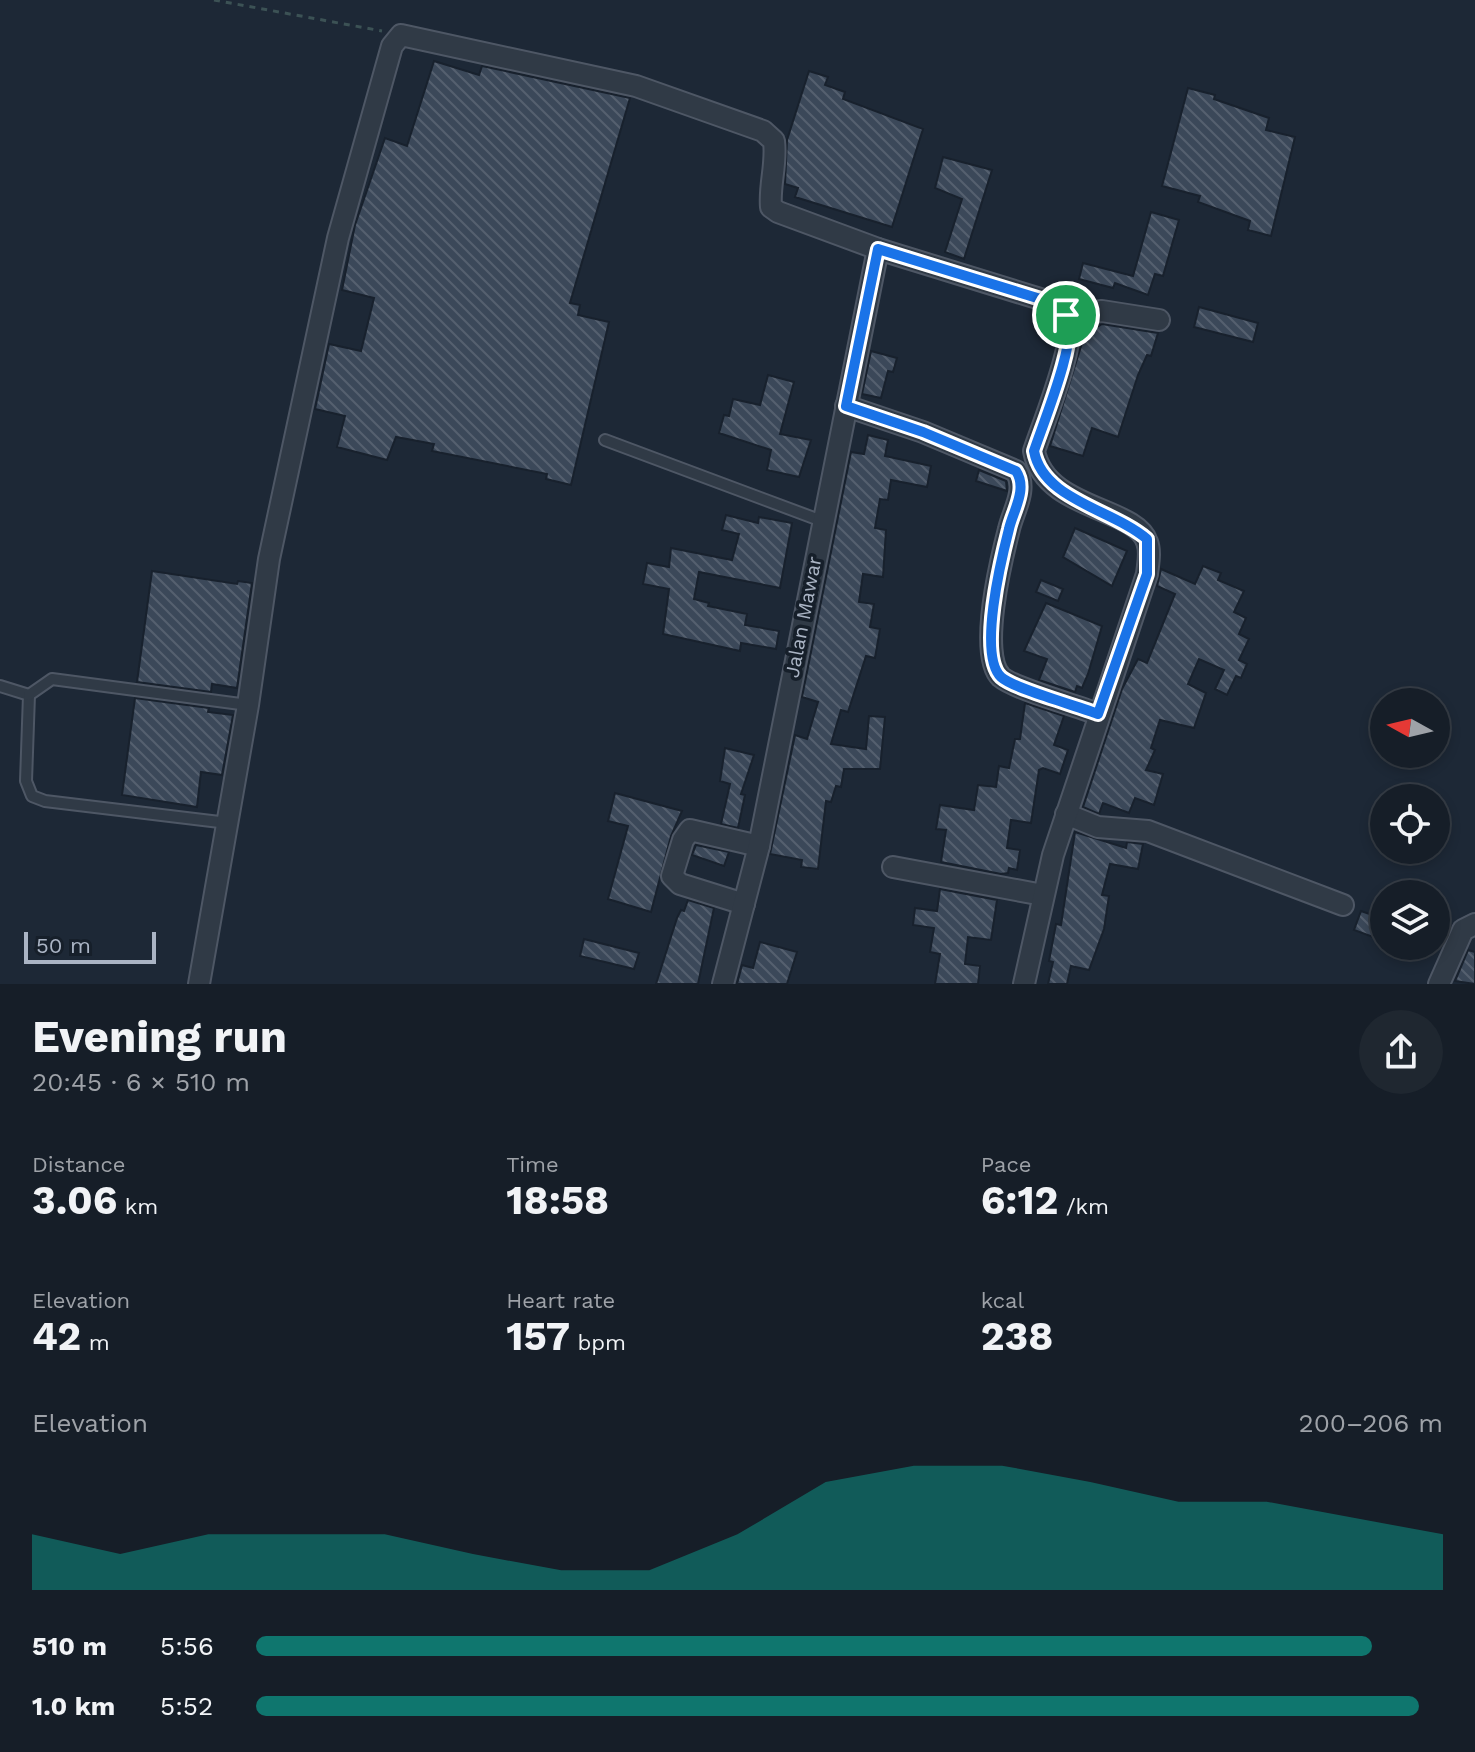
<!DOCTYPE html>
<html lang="en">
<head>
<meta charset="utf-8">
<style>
	body { margin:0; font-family:"Work Sans",sans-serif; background:#1f2730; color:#f1f3f6; height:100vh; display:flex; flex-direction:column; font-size:30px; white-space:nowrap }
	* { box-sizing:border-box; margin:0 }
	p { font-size:26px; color:#9ea2a8 }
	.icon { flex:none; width:44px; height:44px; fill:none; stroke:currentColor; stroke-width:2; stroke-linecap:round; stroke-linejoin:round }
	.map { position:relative; height:984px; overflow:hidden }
	.panel { display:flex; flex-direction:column; background:#161e28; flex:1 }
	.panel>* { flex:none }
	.needle { width:52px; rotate:278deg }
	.tools { position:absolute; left:1370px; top:688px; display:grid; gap:16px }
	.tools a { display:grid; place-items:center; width:80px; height:80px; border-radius:50%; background:#161e28; box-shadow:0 4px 12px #0003,0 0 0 2px #353c45; font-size:40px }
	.scale { position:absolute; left:24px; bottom:20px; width:132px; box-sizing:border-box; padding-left:8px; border:4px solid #aab4c4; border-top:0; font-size:22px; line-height:28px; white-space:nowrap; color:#aab4c4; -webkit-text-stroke:6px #161f2a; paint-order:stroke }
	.pin { position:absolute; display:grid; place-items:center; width:68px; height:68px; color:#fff; margin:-34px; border:4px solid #fff; border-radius:50%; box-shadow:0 2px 8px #0007 }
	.round { display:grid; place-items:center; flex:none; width:84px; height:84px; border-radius:42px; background:#1f2730 }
	.headline { display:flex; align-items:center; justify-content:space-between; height:136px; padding:0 32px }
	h1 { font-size:44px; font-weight:700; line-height:60px }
	.metrics { display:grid; grid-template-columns:repeat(3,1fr); gap:12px; height:136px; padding:8px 32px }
	.metrics div { display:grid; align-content:center }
	.metrics b { font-size:40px; font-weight:700 }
	.metrics small { font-size:22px; font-weight:400 }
	.metrics p { font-size:22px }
	.chart { height:224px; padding:16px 32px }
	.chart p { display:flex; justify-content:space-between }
	.chart svg { width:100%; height:144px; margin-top:8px; fill:#0f766e; opacity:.7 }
	ul { padding:0 32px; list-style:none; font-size:26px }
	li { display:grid; grid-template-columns:128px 96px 1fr; align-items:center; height:60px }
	li i { height:20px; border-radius:10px; background:#0f766e }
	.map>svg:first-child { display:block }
	.building { fill:url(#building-back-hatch); stroke:#18212d; stroke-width:2 }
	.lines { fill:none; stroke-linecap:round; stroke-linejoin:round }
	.lane-casing { stroke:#4e5765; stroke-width:14 }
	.street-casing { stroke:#4e5765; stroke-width:24 }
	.path { stroke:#3c5255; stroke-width:3; stroke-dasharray:6 6; stroke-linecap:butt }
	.lane { stroke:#303a46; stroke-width:10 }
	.street { stroke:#303a46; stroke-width:20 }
	.route-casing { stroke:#fff; stroke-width:16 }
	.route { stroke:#1a73e8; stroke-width:10 }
	.labels { text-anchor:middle; stroke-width:7; stroke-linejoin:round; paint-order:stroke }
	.street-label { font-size:20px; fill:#aab4c4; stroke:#161f2a }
</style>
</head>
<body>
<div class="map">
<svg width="1475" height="984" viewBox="0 0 1475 984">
	<defs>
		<pattern id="building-back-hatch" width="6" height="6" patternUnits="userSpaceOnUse" patternTransform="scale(2)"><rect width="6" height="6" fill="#3b4859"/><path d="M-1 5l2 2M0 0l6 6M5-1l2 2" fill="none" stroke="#55606f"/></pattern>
	</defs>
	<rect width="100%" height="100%" fill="#1d2836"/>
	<g class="building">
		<polygon points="434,61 479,75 482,66 630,98 570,303 580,305 578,315 609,322 571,485 546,479 547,474 432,451 434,444 396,437 387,460 337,447 345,416 315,409 329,344 361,351 374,298 342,290 355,225 385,138 407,146"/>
		<polygon points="809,71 828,77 825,85 845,92 843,99 923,129 892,227 795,197 798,188 785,184 787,140"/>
		<polygon points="1188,88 1215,95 1214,99 1269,118 1266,130 1295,137 1271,236 1248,230 1250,221 1198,202 1200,196 1162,186"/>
		<polygon points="943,157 992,170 964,259 945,252 962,199 935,188"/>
		<polygon points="1151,212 1179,220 1163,276 1155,274 1148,295 1115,283 1113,288 1079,279 1083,263 1133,276"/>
		<polygon points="1199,307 1258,323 1253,342 1194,327"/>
		<polygon points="1102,324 1158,333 1151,356 1147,355 1138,375 1118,437 1092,428 1083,456 1050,446 1087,327 1094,329"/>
		<polygon points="871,351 897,358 893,372 888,371 881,398 862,394"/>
		<polygon points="768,375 794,382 780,434 811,440 799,477 767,470 771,450 719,433 724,415 729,416 733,399 760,405"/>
		<polygon points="868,435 888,440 885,456 931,466 927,487 891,480 888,500 880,499 875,528 886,530 883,577 863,574 859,602 874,604 870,627 880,629 875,658 866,656 848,712 841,710 831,744 866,749 869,716 885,717 880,769 844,769 841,787 836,786 831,802 826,801 818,869 801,867 802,860 770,854 795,735 807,739 818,702 802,697 851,452 864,454"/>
		<polygon points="979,470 1006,481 1007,491 976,481"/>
		<polygon points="726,515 758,523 759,517 792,523 780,588 699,572 694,599 709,603 708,606 747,614 745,625 779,631 776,649 741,643 740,651 663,634 669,589 643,584 647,563 669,567 671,548 732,560 739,534 722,530"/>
		<polygon points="1075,528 1127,551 1112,586 1063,557"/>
		<polygon points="1203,566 1221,573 1218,580 1244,591 1234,612 1246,618 1239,634 1249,639 1239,660 1247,664 1241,678 1236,676 1227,695 1215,689 1224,670 1199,659 1188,684 1206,693 1194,728 1160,720 1151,748 1155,750 1146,770 1163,774 1154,805 1135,798 1129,813 1103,803 1099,814 1083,807 1122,689 1138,659 1147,663 1175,594 1157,586 1161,569 1195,584"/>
		<polygon points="152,571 237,584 238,581 252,583 237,688 212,684 211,692 137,682"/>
		<polygon points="1041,580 1063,589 1058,601 1036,592"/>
		<polygon points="1046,603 1102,626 1088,674 1082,688 1077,686 1075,692 1039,680 1047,659 1024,651"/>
		<polygon points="135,698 209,708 208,712 233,715 222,775 201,772 197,807 122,795"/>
		<polygon points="1025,703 1064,716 1054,745 1068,750 1060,774 1043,768 1039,770 1031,823 1011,820 1007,848 1020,850 1017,870 1009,868 1008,873 1001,874 941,862 946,830 936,829 940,805 974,810 978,785 996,787 999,766 1009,768 1015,739 1020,739"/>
		<polygon points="725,748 754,755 741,794 745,795 738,828 721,824 730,784 720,781"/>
		<polygon points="615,793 682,811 671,836 651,912 608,899 628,826 608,821"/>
		<polygon points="1075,832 1126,848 1127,842 1143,844 1138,869 1110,864 1102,895 1109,896 1104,929 1089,970 1071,966 1067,984 1048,984 1053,962 1049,961 1056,924 1061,925"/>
		<polygon points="696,845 729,852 724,866 692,855"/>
		<polygon points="940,889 997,900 991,940 968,937 965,964 980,966 978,984 935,984 940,954 930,952 934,928 913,925 915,908 937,911"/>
		<polygon points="688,900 714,908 698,984 656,984 677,918 681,910 684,911"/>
		<polygon points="1361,911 1384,919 1384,941 1354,930"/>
		<polygon points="584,939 639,953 634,969 580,956"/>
		<polygon points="760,942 797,952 787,984 737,984 742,965 753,968"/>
		<polygon points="1468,950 1475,952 1475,984 1455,981"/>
	</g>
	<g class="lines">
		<defs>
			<g id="lane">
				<polyline points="605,440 822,521"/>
				<polyline points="0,686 29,695 26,781 32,796 45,801 228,823"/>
				<polyline points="29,695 52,679 248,705"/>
			</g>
			<g id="street">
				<polyline points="1066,315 1102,311 1159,320"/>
				<path d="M846,406L923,432L1016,471C1028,489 1013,511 1009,529C1001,560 978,655 1001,677C1015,689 1078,706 1098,714"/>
				<polyline points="1066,814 1098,827 1148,831 1343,905"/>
				<polyline points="893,867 1043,895"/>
				<polyline points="744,904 680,884 672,876 683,840 690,830 759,846"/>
				<path d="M199,984L248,705L269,559L338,238L392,46L401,35L636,86L763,131L774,141C777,164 769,185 771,207L778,212L878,249L1047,301C1053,306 1063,310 1067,317C1079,337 1042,426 1034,451C1045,510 1136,507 1147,542C1151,552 1148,564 1147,574L1053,855L1024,984"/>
				<polyline points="723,984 759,846 878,249"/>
				<polyline points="1439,984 1463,930 1475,924"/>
			</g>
		</defs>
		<use href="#lane" class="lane-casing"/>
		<use href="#street" class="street-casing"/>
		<polyline class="path" points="214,0 382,31"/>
		<use href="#lane" class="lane"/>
		<use href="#street" class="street"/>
	</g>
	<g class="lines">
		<defs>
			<path id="route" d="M878,249L1047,301C1053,306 1063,310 1067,317C1079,337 1042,426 1034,451C1043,500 1112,509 1147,539V574L1098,714C1078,706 1014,689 1001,677C978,655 1001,560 1009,529C1013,511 1028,489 1016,471L923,432L846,406Z"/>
		</defs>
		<use href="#route" class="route-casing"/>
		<use href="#route" class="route"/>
	</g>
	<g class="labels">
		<g class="street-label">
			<text transform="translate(803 617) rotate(-79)" y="7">Jalan Mawar</text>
		</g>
	</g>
</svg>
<div class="tools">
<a><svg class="needle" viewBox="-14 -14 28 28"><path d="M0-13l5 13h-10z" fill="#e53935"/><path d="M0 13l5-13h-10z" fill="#9ea2a8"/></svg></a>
<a><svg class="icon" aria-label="locate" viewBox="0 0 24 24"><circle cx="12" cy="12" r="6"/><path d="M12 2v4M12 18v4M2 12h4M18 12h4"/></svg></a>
<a><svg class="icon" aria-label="layers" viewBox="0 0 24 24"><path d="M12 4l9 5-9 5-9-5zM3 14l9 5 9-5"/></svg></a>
</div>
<div class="scale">50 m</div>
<div class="pin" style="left:1066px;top:315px;background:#1e9e55"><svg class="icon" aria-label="arrive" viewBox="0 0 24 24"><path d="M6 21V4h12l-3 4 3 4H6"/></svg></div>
</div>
<section class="panel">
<div class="headline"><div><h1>Evening run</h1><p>20:45 · 6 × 510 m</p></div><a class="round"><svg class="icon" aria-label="share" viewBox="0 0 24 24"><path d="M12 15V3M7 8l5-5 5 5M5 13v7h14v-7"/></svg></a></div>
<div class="metrics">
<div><p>Distance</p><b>3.06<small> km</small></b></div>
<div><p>Time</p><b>18:58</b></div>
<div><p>Pace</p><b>6:12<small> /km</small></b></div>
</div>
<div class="metrics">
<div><p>Elevation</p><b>42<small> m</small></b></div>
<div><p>Heart rate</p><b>157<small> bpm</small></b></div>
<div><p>kcal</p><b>238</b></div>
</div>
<div class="chart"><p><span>Elevation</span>200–206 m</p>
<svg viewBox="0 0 160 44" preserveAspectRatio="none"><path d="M0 44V27L10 33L20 27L30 27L40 27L50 33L60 38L70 38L80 27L90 11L100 6L110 6L120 11L130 17L140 17L150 22L160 27V44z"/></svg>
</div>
<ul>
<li><b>510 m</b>5:56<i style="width:94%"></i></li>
<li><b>1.0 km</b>5:52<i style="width:98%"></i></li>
</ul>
</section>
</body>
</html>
